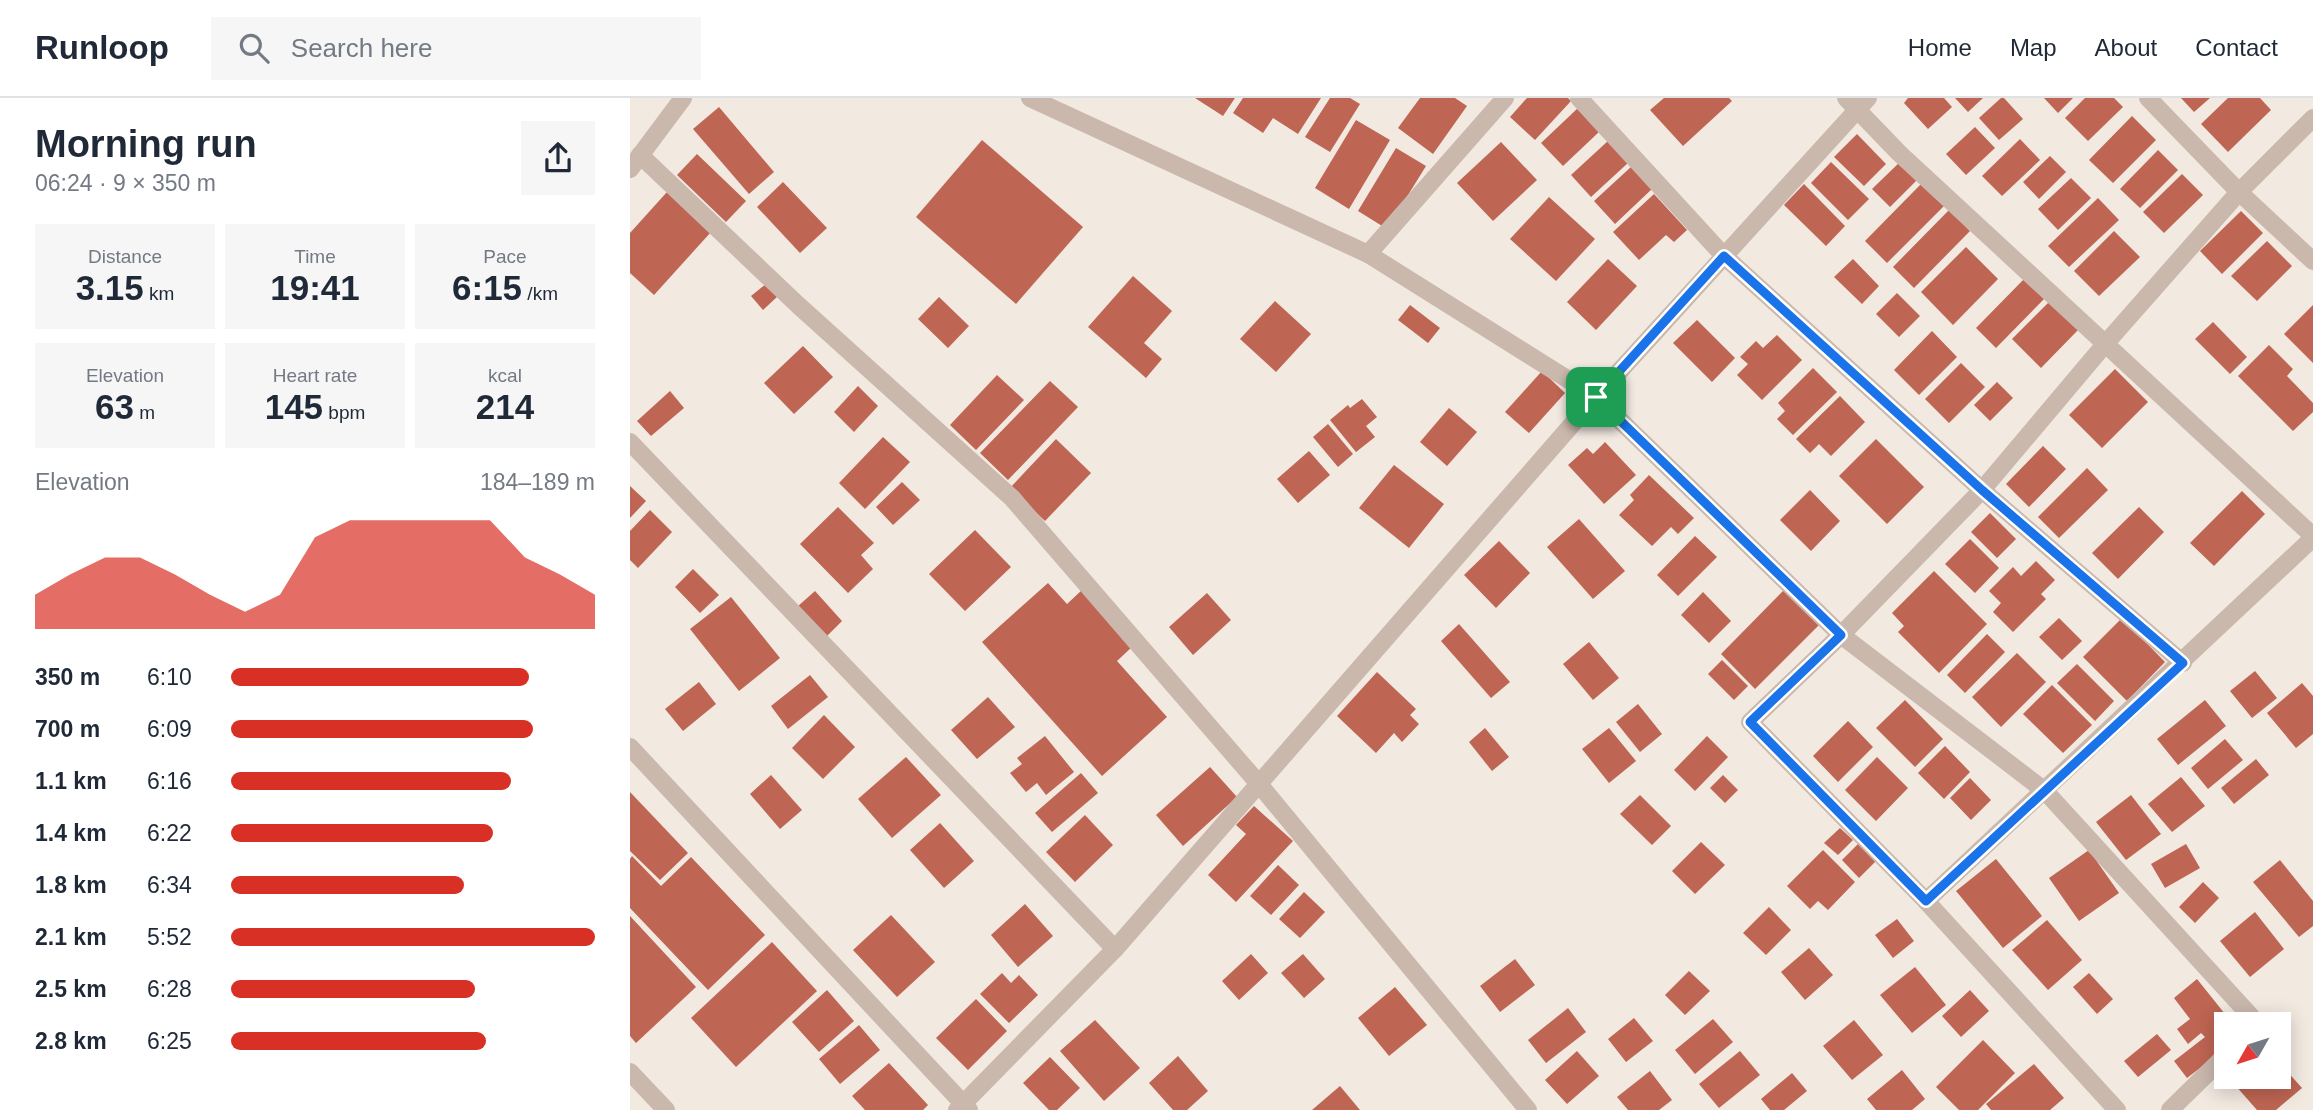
<!DOCTYPE html>
<html lang="en">
<head>
<meta charset="utf-8">
<style>
	body { margin:0; font-family:Helvetica,sans-serif; background:#f6f6f7; color:#1f2937; height:100vh; display:flex; flex-direction:column; font-size:26px; white-space:nowrap }
	* { box-sizing:border-box; margin:0 }
	p { font-size:23px; color:#747a83 }
	.icon { flex:none; width:38px; height:38px; fill:none; stroke:currentColor; stroke-width:2; stroke-linecap:round; stroke-linejoin:round }
	.map { position:relative; flex:1; overflow:hidden }
	.sheet { display:flex; flex-direction:column; background:#fff; width:630px }
	.sheet>* { flex:none }
	.needle { width:46px; rotate:231deg }
	.buttons { position:absolute; left:1584px; top:914px; display:grid; gap:14px }
	.buttons a { display:grid; place-items:center; width:77px; height:77px; border-radius:0px; background:#fff; box-shadow:0 4px 18px #0003; font-size:35px }
	.pin { position:absolute; display:grid; place-items:center; width:60px; height:60px; color:#fff; margin:-30px; border-radius:14px; box-shadow:0 4px 10px #0006 }
	.round { display:grid; place-items:center; flex:none; width:74px; height:74px; border-radius:0px; background:#f6f6f7 }
	.headline { display:flex; align-items:center; justify-content:space-between; height:119px; padding:0 35px }
	h1 { font-size:38px; font-weight:700; line-height:52px }
	.metrics { display:grid; grid-template-columns:repeat(3,1fr); gap:10px; height:119px; padding:7px 35px }
	.metrics div { display:grid; align-content:center; border-radius:0px; background:#f6f6f7; text-align:center }
	.metrics b { font-size:35px; font-weight:700 }
	.metrics small { font-size:19px; font-weight:400 }
	.metrics p { font-size:19px }
	.chart { height:196px; padding:14px 35px }
	.chart p { display:flex; justify-content:space-between }
	.chart svg { width:100%; height:126px; margin-top:7px; fill:#d93025; opacity:.7 }
	ul { padding:0 35px; list-style:none; font-size:23px }
	li { display:grid; grid-template-columns:112px 84px 1fr; align-items:center; height:52px }
	li i { height:18px; border-radius:9px; background:#d93025 }
	header { display:flex; align-items:center; gap:42px; box-sizing:border-box; height:98px; padding:0 35px; background:#fff; border-bottom:2px solid #e0e1e3 }
	header strong { font-size:33px }
	nav { display:flex; gap:38px; margin-inline-start:auto; font-size:24px }
	.search { width:490px; height:63px; background:#f6f6f7; display:flex; align-items:center; gap:18px; box-sizing:border-box; padding:0 24px; border-radius:0px; color:#747a83; font-size:26px }
	main { display:flex; flex:1; min-height:0 }
	.map>svg:first-child { display:block }
	.building { fill:#be6553 }
	.lines { fill:none; stroke-linecap:round; stroke-linejoin:round }
	.minor { stroke:#cab8ad; stroke-width:18 }
	.route-casing { stroke:#fff; stroke-width:14 }
	.route { stroke:#1a73e8; stroke-width:9 }
</style>
</head>
<body>
<header>
<strong>Runloop</strong>
<div class="search"><svg class="icon" aria-label="search" viewBox="0 0 24 24"><circle cx="10" cy="10" r="6"/><path d="M15 15l6 6"/></svg>Search here</div>
<nav><a>Home</a><a>Map</a><a>About</a><a>Contact</a></nav>
</header>
<main>
<section class="sheet">
<div class="headline"><div><h1>Morning run</h1><p>06:24 · 9 × 350 m</p></div><a class="round"><svg class="icon" aria-label="share" viewBox="0 0 24 24"><path d="M12 15V3M7 8l5-5 5 5M5 13v7h14v-7"/></svg></a></div>
<div class="metrics">
<div><p>Distance</p><b>3.15<small> km</small></b></div>
<div><p>Time</p><b>19:41</b></div>
<div><p>Pace</p><b>6:15<small> /km</small></b></div>
</div>
<div class="metrics">
<div><p>Elevation</p><b>63<small> m</small></b></div>
<div><p>Heart rate</p><b>145<small> bpm</small></b></div>
<div><p>kcal</p><b>214</b></div>
</div>
<div class="chart"><p><span>Elevation</span>184–189 m</p>
<svg viewBox="0 0 160 44" preserveAspectRatio="none"><path d="M0 44V32L10 25L20 19L30 19L40 25L50 32L60 38L70 32L80 12L90 6L100 6L110 6L120 6L130 6L140 19L150 25L160 32V44z"/></svg>
</div>
<ul>
<li><b>350 m</b>6:10<i style="width:82%"></i></li>
<li><b>700 m</b>6:09<i style="width:83%"></i></li>
<li><b>1.1 km</b>6:16<i style="width:77%"></i></li>
<li><b>1.4 km</b>6:22<i style="width:72%"></i></li>
<li><b>1.8 km</b>6:34<i style="width:64%"></i></li>
<li><b>2.1 km</b>5:52<i style="width:100%"></i></li>
<li><b>2.5 km</b>6:28<i style="width:67%"></i></li>
<li><b>2.8 km</b>6:25<i style="width:70%"></i></li>
</ul>
</section>
<div class="map">
<svg width="1683" height="1012" viewBox="0 0 1683 1012">
	<rect width="100%" height="100%" fill="#f2e9e1"/>
	<g class="building">
		<polygon points="565,0 605,0 593,18"/>
		<polygon points="613,0 691,0 668,36 643,20 633,35 603,15"/>
		<polygon points="700,0 720,0 730,6 700,54 675,39"/>
		<polygon points="790,0 825,0 837,8 803,56 768,30"/>
		<polygon points="897,0 938,0 941,3 905,42 880,19"/>
		<polygon points="1034,0 1099,0 1102,3 1053,48 1020,12"/>
		<polygon points="1278,0 1314,0 1322,9 1298,31 1274,5"/>
		<polygon points="1325,0 1353,0 1338,14"/>
		<polygon points="1371,0 1374,0 1393,21 1369,42 1349,20"/>
		<polygon points="1414,0 1443,0 1428,15"/>
		<polygon points="1455,0 1484,0 1493,9 1458,43 1435,20"/>
		<polygon points="1551,0 1580,0 1564,14"/>
		<polygon points="1598,0 1630,0 1641,12 1598,54 1571,26"/>
		<polygon points="89,9 144,74 119,96 63,31"/>
		<polygon points="948,10 970,33 933,68 911,45"/>
		<polygon points="1502,18 1526,42 1483,85 1459,62"/>
		<polygon points="726,22 760,42 719,111 685,90"/>
		<polygon points="1345,29 1365,50 1336,77 1316,56"/>
		<polygon points="1227,36 1256,66 1234,88 1204,59"/>
		<polygon points="1390,41 1410,62 1372,98 1352,78"/>
		<polygon points="352,42 453,129 386,206 286,119"/>
		<polygon points="979,42 999,64 961,99 941,77"/>
		<polygon points="871,44 907,82 863,123 827,85"/>
		<polygon points="766,50 796,68 757,131 728,113"/>
		<polygon points="1528,52 1548,72 1510,110 1490,91"/>
		<polygon points="67,56 116,103 96,124 47,77"/>
		<polygon points="1420,58 1436,74 1409,101 1393,84"/>
		<polygon points="1272,62 1289,80 1260,109 1242,91"/>
		<polygon points="1201,64 1239,101 1218,122 1181,85"/>
		<polygon points="1002,68 1023,90 985,126 964,103"/>
		<polygon points="1552,76 1573,97 1534,135 1513,114"/>
		<polygon points="1441,80 1461,100 1428,132 1408,111"/>
		<polygon points="153,84 197,130 170,155 127,109"/>
		<polygon points="1292,85 1315,107 1257,165 1235,143"/>
		<polygon points="1174,86 1215,128 1196,148 1154,107"/>
		<polygon points="37,94 81,134 24,197 0,175 0,135"/>
		<polygon points="1024,96 1057,132 1044,144 1036,137 1009,162 983,134"/>
		<polygon points="919,99 965,141 926,183 880,141"/>
		<polygon points="1468,100 1489,122 1439,169 1418,148"/>
		<polygon points="1319,112 1340,133 1284,190 1263,169"/>
		<polygon points="1611,113 1633,135 1592,176 1570,153"/>
		<polygon points="1484,133 1510,159 1469,198 1444,173"/>
		<polygon points="1637,143 1662,168 1627,203 1601,178"/>
		<polygon points="1336,149 1368,181 1323,227 1291,194"/>
		<polygon points="978,161 1007,188 966,232 937,204"/>
		<polygon points="1223,161 1249,188 1232,206 1204,179"/>
		<polygon points="503,178 542,213 514,245 532,261 516,280 458,229"/>
		<polygon points="1396,179 1416,199 1366,250 1346,230"/>
		<polygon points="136,186 148,198 133,212 121,198"/>
		<polygon points="1267,195 1290,218 1269,239 1246,216"/>
		<polygon points="309,199 339,228 318,250 288,221"/>
		<polygon points="645,203 681,236 646,274 610,241"/>
		<polygon points="1420,203 1449,231 1411,270 1382,241"/>
		<polygon points="780,207 810,230 798,245 768,222"/>
		<polygon points="1683,207 1683,265 1654,236"/>
		<polygon points="1067,222 1105,260 1082,284 1043,245"/>
		<polygon points="1583,224 1617,259 1600,276 1565,241"/>
		<polygon points="1302,233 1327,259 1289,297 1264,272"/>
		<polygon points="1147,237 1172,262 1132,302 1107,277 1118,266 1110,259 1126,243 1133,250"/>
		<polygon points="1639,247 1663,271 1657,278 1683,305 1683,314 1663,333 1608,278"/>
		<polygon points="173,248 203,279 164,316 134,285"/>
		<polygon points="1331,265 1355,289 1319,325 1295,301"/>
		<polygon points="1183,270 1207,294 1163,337 1147,321 1155,313 1148,305"/>
		<polygon points="1485,271 1518,304 1472,350 1439,317"/>
		<polygon points="912,273 935,295 899,335 875,314"/>
		<polygon points="367,277 394,302 346,352 320,327"/>
		<polygon points="420,283 448,309 378,382 350,355"/>
		<polygon points="1367,284 1383,300 1360,323 1344,307"/>
		<polygon points="228,288 248,308 224,334 204,314"/>
		<polygon points="40,293 54,310 21,338 7,323"/>
		<polygon points="1210,298 1235,324 1201,358 1189,346 1180,355 1166,341"/>
		<polygon points="732,301 747,319 736,328 745,339 726,354 700,322 718,307 720,310"/>
		<polygon points="819,310 847,334 817,368 790,344"/>
		<polygon points="698,326 723,356 708,369 683,339"/>
		<polygon points="253,339 280,364 235,411 209,385"/>
		<polygon points="426,341 461,375 415,423 380,390"/>
		<polygon points="1246,341 1294,389 1257,426 1209,378"/>
		<polygon points="975,344 1006,377 974,406 938,367 957,350 963,356"/>
		<polygon points="1413,348 1436,371 1399,409 1376,386"/>
		<polygon points="679,353 700,377 668,405 647,381"/>
		<polygon points="764,367 814,406 779,450 729,410"/>
		<polygon points="1457,370 1478,392 1429,440 1408,419"/>
		<polygon points="1019,377 1064,420 1048,436 1041,429 1022,448 989,417 1004,402 1000,397"/>
		<polygon points="272,384 290,402 263,427 246,409"/>
		<polygon points="0,388 16,403 0,420"/>
		<polygon points="1180,392 1210,423 1181,453 1150,422"/>
		<polygon points="1612,393 1635,416 1584,468 1560,445"/>
		<polygon points="208,409 244,445 231,457 243,471 218,495 170,446"/>
		<polygon points="1509,409 1534,434 1488,481 1462,455"/>
		<polygon points="20,412 42,434 8,470 0,462 0,433"/>
		<polygon points="1360,415 1386,441 1367,460 1341,434"/>
		<polygon points="949,421 995,473 963,501 917,449"/>
		<polygon points="345,432 381,469 335,513 299,476"/>
		<polygon points="1065,438 1087,459 1048,498 1027,477"/>
		<polygon points="1340,441 1369,470 1345,495 1315,466"/>
		<polygon points="869,443 900,475 866,510 834,477"/>
		<polygon points="1406,463 1425,482 1411,496 1416,501 1383,534 1363,514 1371,505 1359,493 1383,469 1391,478"/>
		<polygon points="63,471 89,497 70,515 45,489"/>
		<polygon points="1304,473 1357,526 1309,575 1268,534 1274,528 1262,515"/>
		<polygon points="418,485 437,506 452,492 503,548 487,563 537,619 472,678 352,544"/>
		<polygon points="1156,490 1191,525 1125,591 1091,556"/>
		<polygon points="185,493 212,523 196,539 167,509"/>
		<polygon points="1073,494 1101,523 1079,545 1051,517"/>
		<polygon points="577,495 601,522 563,557 539,529"/>
		<polygon points="101,499 150,560 109,593 60,531"/>
		<polygon points="1429,520 1452,543 1432,562 1409,539"/>
		<polygon points="1492,520 1535,564 1497,603 1453,559"/>
		<polygon points="829,526 880,584 861,600 811,543"/>
		<polygon points="1357,536 1375,554 1335,595 1317,577"/>
		<polygon points="959,544 989,580 963,602 933,566"/>
		<polygon points="1387,555 1416,584 1371,629 1342,599"/>
		<polygon points="1092,562 1118,588 1104,602 1078,576"/>
		<polygon points="1447,566 1484,603 1465,623 1427,585"/>
		<polygon points="1625,573 1647,600 1622,620 1600,593"/>
		<polygon points="747,574 786,611 780,617 789,626 772,644 764,635 746,655 707,618"/>
		<polygon points="180,577 198,599 158,631 141,608"/>
		<polygon points="69,584 86,606 53,633 35,611"/>
		<polygon points="1672,585 1683,598 1683,636 1666,650 1637,615"/>
		<polygon points="1422,587 1462,627 1433,655 1393,616"/>
		<polygon points="358,599 385,629 347,661 321,632"/>
		<polygon points="1275,602 1313,641 1285,669 1246,630"/>
		<polygon points="1575,602 1596,628 1548,667 1527,641"/>
		<polygon points="1008,606 1032,636 1010,654 986,624"/>
		<polygon points="194,617 225,649 193,681 162,650"/>
		<polygon points="1218,623 1243,649 1208,684 1183,658"/>
		<polygon points="855,630 879,659 862,673 839,644"/>
		<polygon points="979,630 1006,663 979,685 952,651"/>
		<polygon points="415,638 444,674 416,697 407,685 396,694 380,675 392,666 387,660"/>
		<polygon points="1077,638 1098,659 1065,693 1044,672"/>
		<polygon points="1595,641 1613,662 1578,691 1561,670"/>
		<polygon points="1315,648 1340,674 1314,701 1288,675"/>
		<polygon points="276,659 311,697 262,740 228,701"/>
		<polygon points="1247,659 1278,690 1246,723 1215,692"/>
		<polygon points="1626,661 1639,677 1604,706 1591,690"/>
		<polygon points="580,669 607,699 553,748 526,717"/>
		<polygon points="451,675 468,695 422,734 405,715"/>
		<polygon points="141,677 172,712 150,731 120,696"/>
		<polygon points="1093,677 1108,692 1095,705 1080,690"/>
		<polygon points="1551,679 1575,708 1542,734 1518,706"/>
		<polygon points="1340,680 1361,702 1341,722 1320,700"/>
		<polygon points="0,694 58,755 30,782 0,753"/>
		<polygon points="1010,697 1041,728 1022,747 990,716"/>
		<polygon points="1501,697 1531,736 1496,762 1466,724"/>
		<polygon points="624,708 663,743 606,804 578,777 616,736 606,727"/>
		<polygon points="455,717 483,747 445,784 416,754"/>
		<polygon points="310,725 344,763 314,790 280,752"/>
		<polygon points="1210,730 1223,742 1208,757 1194,745"/>
		<polygon points="1071,744 1095,767 1065,796 1042,773"/>
		<polygon points="1229,745 1247,762 1229,780 1212,762"/>
		<polygon points="1556,746 1570,770 1535,790 1521,766"/>
		<polygon points="1193,752 1225,784 1198,812 1188,803 1180,811 1157,788"/>
		<polygon points="1459,752 1489,795 1449,823 1419,780"/>
		<polygon points="2,758 31,788 61,759 135,837 78,892 0,810 0,761"/>
		<polygon points="1366,761 1412,818 1373,850 1326,793"/>
		<polygon points="1650,762 1683,803 1683,828 1669,839 1623,784"/>
		<polygon points="648,767 669,787 641,817 620,798"/>
		<polygon points="1573,784 1589,800 1565,825 1549,809"/>
		<polygon points="674,794 695,814 670,840 649,821"/>
		<polygon points="395,806 423,838 388,869 361,837"/>
		<polygon points="1139,809 1161,832 1136,857 1113,835"/>
		<polygon points="1625,814 1654,851 1620,879 1590,843"/>
		<polygon points="261,817 305,864 267,899 223,852"/>
		<polygon points="0,818 66,889 6,945 0,938"/>
		<polygon points="1267,821 1284,843 1263,860 1245,837"/>
		<polygon points="1417,822 1452,862 1418,892 1382,852"/>
		<polygon points="142,844 187,893 106,969 61,920"/>
		<polygon points="1179,850 1203,877 1175,902 1151,874"/>
		<polygon points="621,856 638,875 609,902 592,883"/>
		<polygon points="673,856 695,881 674,900 651,875"/>
		<polygon points="885,861 905,887 870,914 850,888"/>
		<polygon points="1285,869 1316,907 1282,935 1250,897"/>
		<polygon points="1059,873 1080,893 1055,917 1035,897"/>
		<polygon points="372,875 381,885 389,877 408,897 379,925 350,896"/>
		<polygon points="1459,875 1483,901 1467,916 1443,889"/>
		<polygon points="1567,881 1603,926 1596,926 1596,950 1557,980 1544,963 1575,939 1571,935 1558,946 1547,931 1560,921 1544,900"/>
		<polygon points="765,889 797,927 759,958 728,920"/>
		<polygon points="197,892 224,923 189,954 162,924"/>
		<polygon points="1340,892 1359,913 1331,939 1312,918"/>
		<polygon points="346,901 377,933 338,972 306,940"/>
		<polygon points="938,910 956,934 916,965 898,942"/>
		<polygon points="1004,920 1023,943 996,964 978,941"/>
		<polygon points="1083,921 1103,944 1065,976 1045,952"/>
		<polygon points="465,922 510,970 474,1003 430,953"/>
		<polygon points="1224,922 1253,957 1222,982 1193,948"/>
		<polygon points="229,927 250,952 210,986 189,961"/>
		<polygon points="1527,936 1541,952 1508,979 1494,963"/>
		<polygon points="1353,942 1385,975 1348,1012 1329,1012 1306,989"/>
		<polygon points="947,953 969,978 937,1006 915,982"/>
		<polygon points="1110,953 1130,977 1089,1010 1069,986"/>
		<polygon points="548,958 578,993 557,1012 543,1012 519,985"/>
		<polygon points="420,959 450,990 427,1012 419,1012 393,985"/>
		<polygon points="1648,963 1672,990 1646,1012 1627,1012 1597,978 1648,978"/>
		<polygon points="259,965 298,1007 293,1012 235,1012 222,998"/>
		<polygon points="1404,966 1434,1000 1420,1012 1361,1012 1356,1006"/>
		<polygon points="1272,972 1295,1001 1282,1012 1246,1012 1237,1001"/>
		<polygon points="1020,973 1042,1002 1029,1012 998,1012 987,999"/>
		<polygon points="1162,975 1177,993 1154,1012 1140,1012 1131,1001"/>
		<polygon points="710,988 730,1012 682,1012"/>
	</g>
	<g class="lines">
		<g class="minor">
			<polyline points="400,0 738,156 875,0"/>
			<polyline points="949,0 1094,158 1352,392 1553,565"/>
			<polyline points="1216,0 1269,55 1683,438"/>
			<polyline points="1683,20 1609,94 1683,163"/>
			<polyline points="10,57 168,207 382,400 629,686 898,1012"/>
			<polyline points="0,71 53,0"/>
			<polyline points="738,156 966,299 1211,537 1415,693 1628,926"/>
			<polyline points="0,344 485,851"/>
			<polyline points="0,649 339,1012"/>
			<polyline points="1296,803 1683,440"/>
			<polyline points="0,974 36,1012"/>
			<polyline points="327,1012 485,851 966,299 1238,0"/>
			<polyline points="1487,1012 1296,803 1120,624 1211,537 1352,392 1476,245 1609,94 1518,0"/>
			<polyline points="1540,1012 1596,957"/>
		</g>
	</g>
	<g class="lines">
		<defs>
			<polygon id="route" points="1094,158 1352,392 1553,565 1296,803 1120,624 1211,537 966,299"/>
		</defs>
		<use href="#route" class="route-casing"/>
		<use href="#route" class="route"/>
	</g>
</svg>
<div class="buttons">
<a><svg class="needle" viewBox="-14 -14 28 28"><path d="M0-13l5 13h-10z" fill="#e53935"/><path d="M0 13l5-13h-10z" fill="#747a83"/></svg></a>
</div>
<div class="pin" style="left:966px;top:299px;background:#1e9e55"><svg class="icon" aria-label="arrive" viewBox="0 0 24 24"><path d="M6 21V4h12l-3 4 3 4H6"/></svg></div>
</div>
</main>
</body>
</html>
